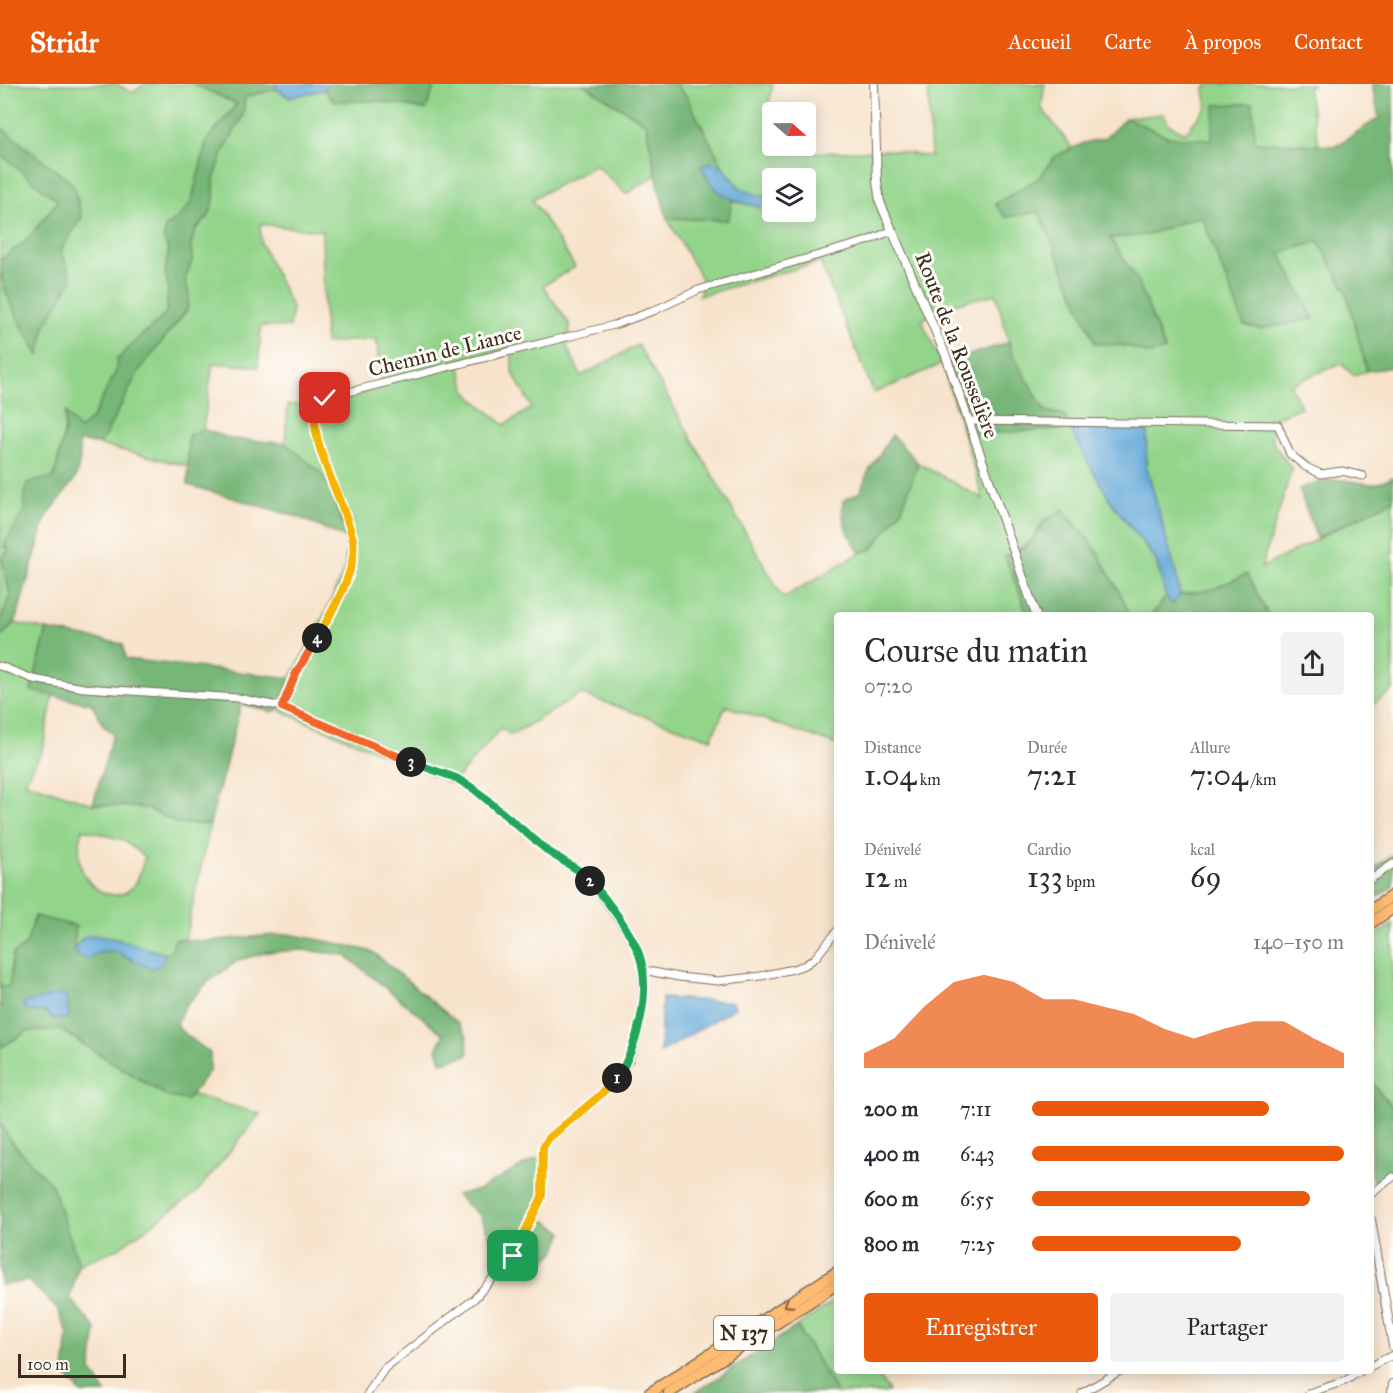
<!DOCTYPE html>
<html lang="fr">
<head>
<meta charset="utf-8">
<style>
	body { margin:0; font-family:"IM FELL Great Primer",serif; background:#f2f2f3; color:#2b2b33; height:100vh; display:flex; flex-direction:column; font-size:22px; white-space:nowrap }
	* { box-sizing:border-box; margin:0 }
	p { font-size:20px; color:#7c7c81 }
	.icon { flex:none; width:33px; height:33px; fill:none; stroke:currentColor; stroke-width:2; stroke-linecap:round; stroke-linejoin:round }
	.map { position:relative; flex:1; overflow:hidden }
	.sheet { position:absolute; left:834px; top:528px; width:540px; height:762px; display:flex; flex-direction:column; background:#fff; border-radius:6px; box-shadow:0 3px 15px #0003 }
	.sheet>* { flex:none }
	.needle { width:39px; rotate:110deg }
	.fabs { position:absolute; left:762px; top:18px; display:grid; gap:12px }
	.fabs a { display:grid; place-items:center; width:54px; height:54px; border-radius:6px; background:#fff; box-shadow:0 3px 15px #0003; font-size:30px }
	.scale { position:absolute; left:18px; bottom:15px; width:108px; box-sizing:border-box; padding-left:6px; border:3px solid #3b2a1e; border-top:0; font-size:16px; line-height:21px; white-space:nowrap; color:#3b2a1e; -webkit-text-stroke:4px #fdfcf7; paint-order:stroke }
	.pin { position:absolute; display:grid; place-items:center; width:51px; height:51px; color:#fff; margin:-26px; border-radius:12px; box-shadow:0 3px 9px #0006 }
	.km { position:absolute; width:30px; height:30px; margin:-15px; border-radius:50%; background:#222; color:#fff; font-size:16px; line-height:30px; text-align:center }
	.round { display:grid; place-items:center; flex:none; width:63px; height:63px; border-radius:6px; background:#f2f2f3 }
	.summary { display:flex; align-items:center; justify-content:space-between; height:102px; padding:0 30px }
	h1 { font-size:33px; font-weight:600; line-height:45px }
	.figures { display:grid; grid-template-columns:repeat(3,1fr); gap:9px; height:102px; padding:6px 30px }
	.figures div { display:grid; align-content:center }
	.figures b { font-size:30px; font-weight:600 }
	.figures small { font-size:16px; font-weight:400 }
	.figures p { font-size:16px }
	.chart { height:168px; padding:12px 30px }
	.chart p { display:flex; justify-content:space-between }
	.chart svg { width:100%; height:108px; margin-top:6px; fill:#ea580c; opacity:.7 }
	.action { display:flex; gap:12px; margin-top:auto; padding:12px 30px }
	.action a { flex:1; height:69px; border-radius:6px; background:#ea580c; color:#fff; font-size:24px; font-weight:600; line-height:69px; text-align:center }
	.action a+a { background:#f2f2f3; color:#2b2b33 }
	ul { padding:0 30px; list-style:none; font-size:20px }
	li { display:grid; grid-template-columns:96px 72px 1fr; align-items:center; height:45px }
	li i { height:15px; border-radius:8px; background:#ea580c }
	header { display:flex; align-items:center; gap:36px; box-sizing:border-box; height:84px; padding:0 30px; background:#ea580c; color:#fff }
	header strong { font-size:28px }
	nav { display:flex; gap:33px; margin-inline-start:auto; font-size:21px }
	.map>svg:first-child { display:block }
	.green { fill:#93d48b; stroke:#677f54; stroke-width:1.5; fill-rule:evenodd }
	.forest { fill:#76b677; stroke:#58704a; stroke-width:1.5 }
	.water { fill:#63a9d9; stroke:#4f6a7c; stroke-width:1.5 }
	.lines { fill:none; stroke-linecap:round; stroke-linejoin:round }
	.minor-casing { stroke:#7d6b5b; stroke-width:9 }
	.tertiary-casing { stroke:#7d6b5b; stroke-width:10 }
	.trunk-casing { stroke:#7d6b5b; stroke-width:13 }
	.minor { stroke:#fff; stroke-width:7 }
	.tertiary { stroke:#fff; stroke-width:8 }
	.trunk { stroke:#ffbb71; stroke-width:10 }
	.oneway { stroke:#936b43 }
	.split-1-casing { stroke:#fff; stroke-width:12 }
	.split-2-casing { stroke:#fff; stroke-width:12 }
	.split-3-casing { stroke:#fff; stroke-width:12 }
	.split-4-casing { stroke:#fff; stroke-width:12 }
	.split-5-casing { stroke:#fff; stroke-width:12 }
	.split-1 { stroke:#f5b400; stroke-width:8 }
	.split-2 { stroke:#22a559; stroke-width:8 }
	.split-3 { stroke:#22a559; stroke-width:8 }
	.split-4 { stroke:#f0652b; stroke-width:8 }
	.split-5 { stroke:#f5b400; stroke-width:8 }
	.labels { text-anchor:middle; stroke-width:6; stroke-linejoin:round; paint-order:stroke }
	.shield { fill:#fdfcf7; stroke:#75695f; stroke-width:1.5 }
	.shield-label { font-size:20px; font-weight:bold; fill:#3b2a1e }
	.street-label { font-size:21px; fill:#3b2a1e; stroke:#fdfcf7 }
</style>
</head>
<body>
<header>
<strong>Stridr</strong>
<nav><a>Accueil</a><a>Carte</a><a>À propos</a><a>Contact</a></nav>
</header>
<div class="map">
<svg width="1393" height="1309" viewBox="0 0 1393 1309">
	<rect width="100%" height="100%" fill="#fdfcf7"/>
	<filter id="ink" filterUnits="userSpaceOnUse"><feTurbulence type="fractalNoise" baseFrequency=".0167" numOctaves="2"/><feDisplacementMap in="SourceGraphic" scale="12" xChannelSelector="R" yChannelSelector="G"/><feConvolveMatrix kernelMatrix="1 2 1 2 8 2 1 2 1" color-interpolation-filters="sRGB"/></filter>
	<filter id="wash" filterUnits="userSpaceOnUse"><feTurbulence type="fractalNoise" baseFrequency=".008" numOctaves="4" result="noise"/><feDisplacementMap in="SourceGraphic" scale="24" xChannelSelector="R" yChannelSelector="G"/><feGaussianBlur stdDeviation="1.35" result="paint"/><feColorMatrix in="noise" values="0 0 0 0 0 0 0 0 0 0 0 0 0 0 0 0 0 1.4 0 .05"/><feComposite in="paint" operator="in"/></filter>
	<g filter="url(#wash)">
		<rect width="100%" height="100%" fill="#f7e3cc"/>
		<g class="green">
			<polygon points="0,0 117,0 132,9 145,0 194,0 237,20 207,56 191,119 179,133 165,144 164,156 169,166 165,188 168,201 167,227 157,239 135,257 117,276 116,287 93,333 79,346 65,330 65,345 54,393 24,416 24,427 4,463 10,463 2,475 10,510 0,539 0,189 14,227 39,271 45,242 72,195 61,166 73,100 0,43"/>
			<path d="M435,0H583L646,39L656,91L626,110L596,81L532,115L575,183L543,202L570,241L567,263L581,292L638,261L783,514L860,469L872,465L902,425L918,379L983,415L964,351L1070,344L1064,331L1045,327L1012,270L996,210L936,224L922,237L942,280L874,309L820,178L699,212L703,198L667,134L728,136L732,117L772,126V128L799,132L810,124L808,114H806V94H772V112L757,111L740,104L723,83L686,12L675,0H773L766,34L772,35V62H804L805,69L890,66L931,73L928,0H1045L1041,23L1072,64L1054,73L1038,95L995,120L1006,133L1039,128L1095,259L1127,262L1148,270L1165,265L1137,195L1109,154L1147,151L1185,137L1202,133L1226,196L1314,235L1280,170L1318,157L1346,207L1367,287L1353,291L1341,279L1290,301L1301,323L1269,336L1274,361L1292,385L1261,484L1393,416V606L1371,622V531H1268L1247,491L1213,505L1180,511L1176,490L1146,381L1147,346L1088,378L1112,419L1156,476L1166,513L1152,531H1129L1122,513L1095,464L1045,436C1033,457 1027,462 1005,472L1028,531H837V661L726,622L711,655L581,610L511,651L501,644L452,700C394,673 335,651 277,625L290,594L325,529L345,484L348,455L330,406L321,389L285,359L288,321L325,319L380,305L377,255L325,259L322,147L260,140L261,159L292,224L290,243L261,242L258,283L213,279L203,345L188,352V382L100,361L140,285L187,226L189,210L185,195L192,177L191,160L195,146L209,132L214,115V95L223,68L243,31L245,13L276,5L289,13L324,6L335,17H381L425,25ZM512,264V287L532,324L504,341L467,309L458,277Z"/>
			<polygon points="1208,0 1314,0 1307,3 1319,61 1254,58 1252,19 1211,56 1169,53 1126,34 1163,30 1170,41 1185,49 1207,23 1204,7"/>
			<polygon points="0,70 58,117 25,158 0,176"/>
			<path d="M15,539L47,546L31,606L53,611L43,665L25,698L93,720L146,724L179,740H210L185,856L176,855L171,869H163L84,853L74,864L26,861L12,871L10,903L0,902V553ZM83,745L123,756L145,773C142,781 140,793 135,800C118,823 87,806 81,783C78,771 79,757 83,745Z"/>
			<polygon points="1393,840 1393,1024 1371,998 1371,854"/>
			<polygon points="61,946 168,1013 186,1016 191,1010 260,1030 196,1109 117,1165 79,1180 52,1102 10,1056 0,1038 0,964 28,947"/>
			<polygon points="837,1215 837,1287 875,1287 889,1307 885,1309 837,1309 797,1242"/>
		</g>
		<g class="forest">
			<polygon points="194,0 276,0 276,5 245,13 243,31 223,68 214,95 214,115 209,132 195,146 191,160 192,177 185,195 189,210 187,226 140,285 100,361 79,357 80,375 76,393 46,434 15,539 0,553 0,539 10,510 2,475 9,464 3,463 24,427 24,416 27,399 54,393 65,345 65,328 79,346 93,333 116,287 117,276 135,257 157,239 167,227 168,201 165,188 169,166 164,156 165,144 179,133 191,119 207,56 237,20"/>
			<polygon points="327,0 435,0 426,26 381,17 334,17 324,6"/>
			<polygon points="583,0 675,0 686,12 723,83 718,81 706,93 732,117 728,136 667,134 659,105 646,39"/>
			<polygon points="1372,0 1393,0 1393,283 1367,287 1346,207 1318,157 1280,170 1314,235 1260,245 1244,241 1202,133 1185,137 1147,151 1110,154 1137,195 1165,266 1148,270 1127,262 1095,259 1039,128 1006,133 995,120 1038,95 1054,73 1084,59 1105,54 1126,34 1169,53 1211,56 1215,21 1253,19 1255,58 1336,62 1379,34"/>
			<path d="M0,43L73,100L82,133L61,166L72,195L45,242L39,271C23,243 0,210 0,176L25,158L58,117L0,70Z"/>
			<polygon points="1009,258 1012,270 1045,327 1064,331 1070,344 964,351 942,280"/>
			<polygon points="203,345 231,355 285,359 321,389 330,406 348,455 298,433 188,401 188,352"/>
			<path d="M892,351L918,379L902,425L872,465L860,469C849,454 840,436 843,417L860,408L868,388Z"/>
			<path d="M1393,393V416L1317,454L1299,405C1313,399 1326,395 1342,396C1366,397 1369,406 1393,393Z"/>
			<polygon points="1063,425 1095,464 1122,513 1129,531 1028,531 1005,472 1025,463 1035,453 1045,436"/>
			<polygon points="1247,490 1268,531 1152,531 1166,513 1173,520 1180,511 1213,505"/>
			<polygon points="47,546 123,560 126,575 290,594 277,625 273,628 241,620 210,740 179,740 146,724 93,720 113,650 103,641 92,620 31,607"/>
			<polygon points="1393,771 1393,802 1371,817 1371,786"/>
			<polygon points="35,832 76,842 74,864 78,872 116,867 132,877 165,872 163,869 171,868 175,855 204,857 288,850 336,859 373,868 458,939 467,952 468,971 441,978 437,963 444,951 345,871 303,866 268,868 239,876 208,898 184,923 177,939 179,945 210,969 210,986 187,1016 168,1013 61,946 28,947 0,964 0,902 10,902 12,871 26,861"/>
			<polygon points="1371,998 1393,1024 1393,1086 1376,1100 1371,1092"/>
			<polygon points="0,1038 10,1056 52,1102 79,1180 70,1214 96,1245 91,1286 106,1309 81,1309 64,1288 68,1249 58,1226 29,1197 0,1201"/>
			<polygon points="535,1075 539,1075 544,1109 537,1131 563,1148 555,1168 538,1184 523,1170 509,1185 500,1177 480,1132 456,1111 478,1106"/>
			<polygon points="797,1242 837,1309 695,1309"/>
		</g>
		<g class="water">
			<polygon points="276,0 327,0 324,6 289,13 276,5"/>
			<path d="M711,78L723,83L740,104L757,111L772,112V126C742,119 713,116 702,82Z"/>
			<polygon points="1070,344 1147,346 1146,381 1176,490 1180,511 1173,520 1166,513 1156,476 1112,419 1088,378"/>
			<path d="M94,851L117,855L163,869L165,872L162,880L151,885C128,875 111,857 88,875L78,872L74,864L84,853Z"/>
			<path d="M61,910L65,911L68,919L69,933C60,937 52,935 46,928L29,927L24,923L23,919Z"/>
			<polygon points="662,914 733,918 735,924 660,969"/>
		</g>
	</g>
	<g filter="url(#ink)">
		<g class="lines">
			<defs>
				<g id="minor">
					<polyline points="969,337 1278,341 1290,370 1306,383 1321,390 1342,387 1363,392"/>
					<polyline points="0,582 33,595 84,604 238,614 283,623 387,669 456,694 474,705 549,768 578,786 592,799 626,846 639,869 643,886 643,918 638,948 629,976 616,996 598,1013 549,1054 543,1063 541,1113 513,1172 474,1215 385,1284 368,1309"/>
					<polyline points="283,623 295,591 341,512 350,483 353,457 327,384 315,342 316,324 320,318 325,314 614,241 653,227 698,206 867,157 891,147"/>
					<polyline points="1371,795 1393,780"/>
					<polyline points="643,886 679,893 718,897 761,892 793,885 805,881 815,874 837,847"/>
					<polyline points="1371,1110 1393,1093"/>
					<polyline points="1371,1282 1393,1271"/>
					<polyline points="1082,1309 1120,1287"/>
					<polyline points="1309,1309 1345,1297 1361,1287"/>
				</g>
				<g id="tertiary">
					<polyline points="874,0 877,97 880,118 946,272 1036,531"/>
					<polyline points="1371,1136 1393,1262"/>
					<polyline points="1392,1309 1393,1300"/>
				</g>
				<g id="trunk">
					<polyline points="1371,826 1393,811"/>
					<polyline points="1371,839 1393,824"/>
					<polyline points="650,1309 837,1188"/>
					<polyline points="669,1309 837,1200"/>
				</g>
			</defs>
			<use href="#minor" class="minor-casing"/>
			<use href="#tertiary" class="tertiary-casing"/>
			<use href="#trunk" class="trunk-casing"/>
			<use href="#minor" class="minor"/>
			<use href="#tertiary" class="tertiary"/>
			<use href="#trunk" class="trunk"/>
		</g>
		<defs><path id="oneway-chevron" d="M-2-3.5L2.5 0L-2 3.5" fill="none" stroke-width="1.6" stroke-linecap="round" stroke-linejoin="round" transform="scale(1.5)"/></defs>
		<use class="oneway" href="#oneway-chevron" transform="translate(788 1220) rotate(147)"/>
	</g>
	<g class="lines" filter="url(#ink)">
		<defs>
			<polyline id="split-1" points="513,1172 542,1113 543,1063 549,1054 598,1013 617,994"/>
			<path id="split-2" d="M590,797C607,816 630,846 639,870C652,907 638,962 617,994"/>
			<polyline id="split-3" points="411,678 456,694 474,705 549,768 578,786 590,797"/>
			<polyline id="split-4" points="317,554 295,591 282,623 411,678"/>
			<path id="split-5" d="M317,554C331,529 358,486 353,456C347,424 307,355 316,324C317,320 321,317 325,314"/>
		</defs>
		<use href="#split-1" class="split-1-casing"/>
		<use href="#split-2" class="split-2-casing"/>
		<use href="#split-3" class="split-3-casing"/>
		<use href="#split-4" class="split-4-casing"/>
		<use href="#split-5" class="split-5-casing"/>
		<use href="#split-1" class="split-1"/>
		<use href="#split-2" class="split-2"/>
		<use href="#split-3" class="split-3"/>
		<use href="#split-4" class="split-4"/>
		<use href="#split-5" class="split-5"/>
	</g>
	<g class="labels">
		<rect class="shield" x="714" y="1232" width="60" height="34" rx="4.5"/>
		<g class="shield-label">
			<text x="744" y="1256">N 137</text>
		</g>
		<g class="street-label">
			<text transform="translate(957 261) rotate(69)" y="7">Route de la Rousselière</text>
			<text transform="translate(445 267) rotate(-14)" y="7">Chemin de Liance</text>
		</g>
	</g>
</svg>
<div class="fabs">
<a><svg class="needle" viewBox="-14 -14 28 28"><path d="M0-13l5 13h-10z" fill="#e53935"/><path d="M0 13l5-13h-10z" fill="#7c7c81"/></svg></a>
<a><svg class="icon" aria-label="layers" viewBox="0 0 24 24"><path d="M12 4l9 5-9 5-9-5zM3 14l9 5 9-5"/></svg></a>
</div>
<div class="scale">100 m</div>
<div class="pin" style="left:513px;top:1172px;background:#1e9e55"><svg class="icon" aria-label="arrive" viewBox="0 0 24 24"><path d="M6 21V4h12l-3 4 3 4H6"/></svg></div>
<div class="pin" style="left:325px;top:314px;background:#d93025"><svg class="icon" aria-label="check" viewBox="0 0 24 24"><path d="M5 12l5 5 9-10"/></svg></div>
<b class="km" style="left:617px;top:994px">1</b>
<b class="km" style="left:590px;top:797px">2</b>
<b class="km" style="left:411px;top:678px">3</b>
<b class="km" style="left:317px;top:554px">4</b>
<section class="sheet">
<div class="summary"><div><h1>Course du matin</h1><p>07:20</p></div><a class="round"><svg class="icon" aria-label="share" viewBox="0 0 24 24"><path d="M12 15V3M7 8l5-5 5 5M5 13v7h14v-7"/></svg></a></div>
<div class="figures">
<div><p>Distance</p><b>1.04<small> km</small></b></div>
<div><p>Durée</p><b>7:21</b></div>
<div><p>Allure</p><b>7:04<small> /km</small></b></div>
</div>
<div class="figures">
<div><p>Dénivelé</p><b>12<small> m</small></b></div>
<div><p>Cardio</p><b>133<small> bpm</small></b></div>
<div><p>kcal</p><b>69</b></div>
</div>
<div class="chart"><p><span>Dénivelé</span>140–150 m</p>
<svg viewBox="0 0 160 44" preserveAspectRatio="none"><path d="M0 44V38L10 32L20 19L30 9L40 6L50 9L60 16L70 16L80 19L90 22L100 28L110 32L120 28L130 25L140 25L150 32L160 38V44z"/></svg>
</div>
<ul>
<li><b>200 m</b>7:11<i style="width:76%"></i></li>
<li><b>400 m</b>6:43<i style="width:100%"></i></li>
<li><b>600 m</b>6:55<i style="width:89%"></i></li>
<li><b>800 m</b>7:25<i style="width:67%"></i></li>
</ul>
<div class="action"><a>Enregistrer</a><a>Partager</a></div>
</section>
</div>
</body>
</html>
